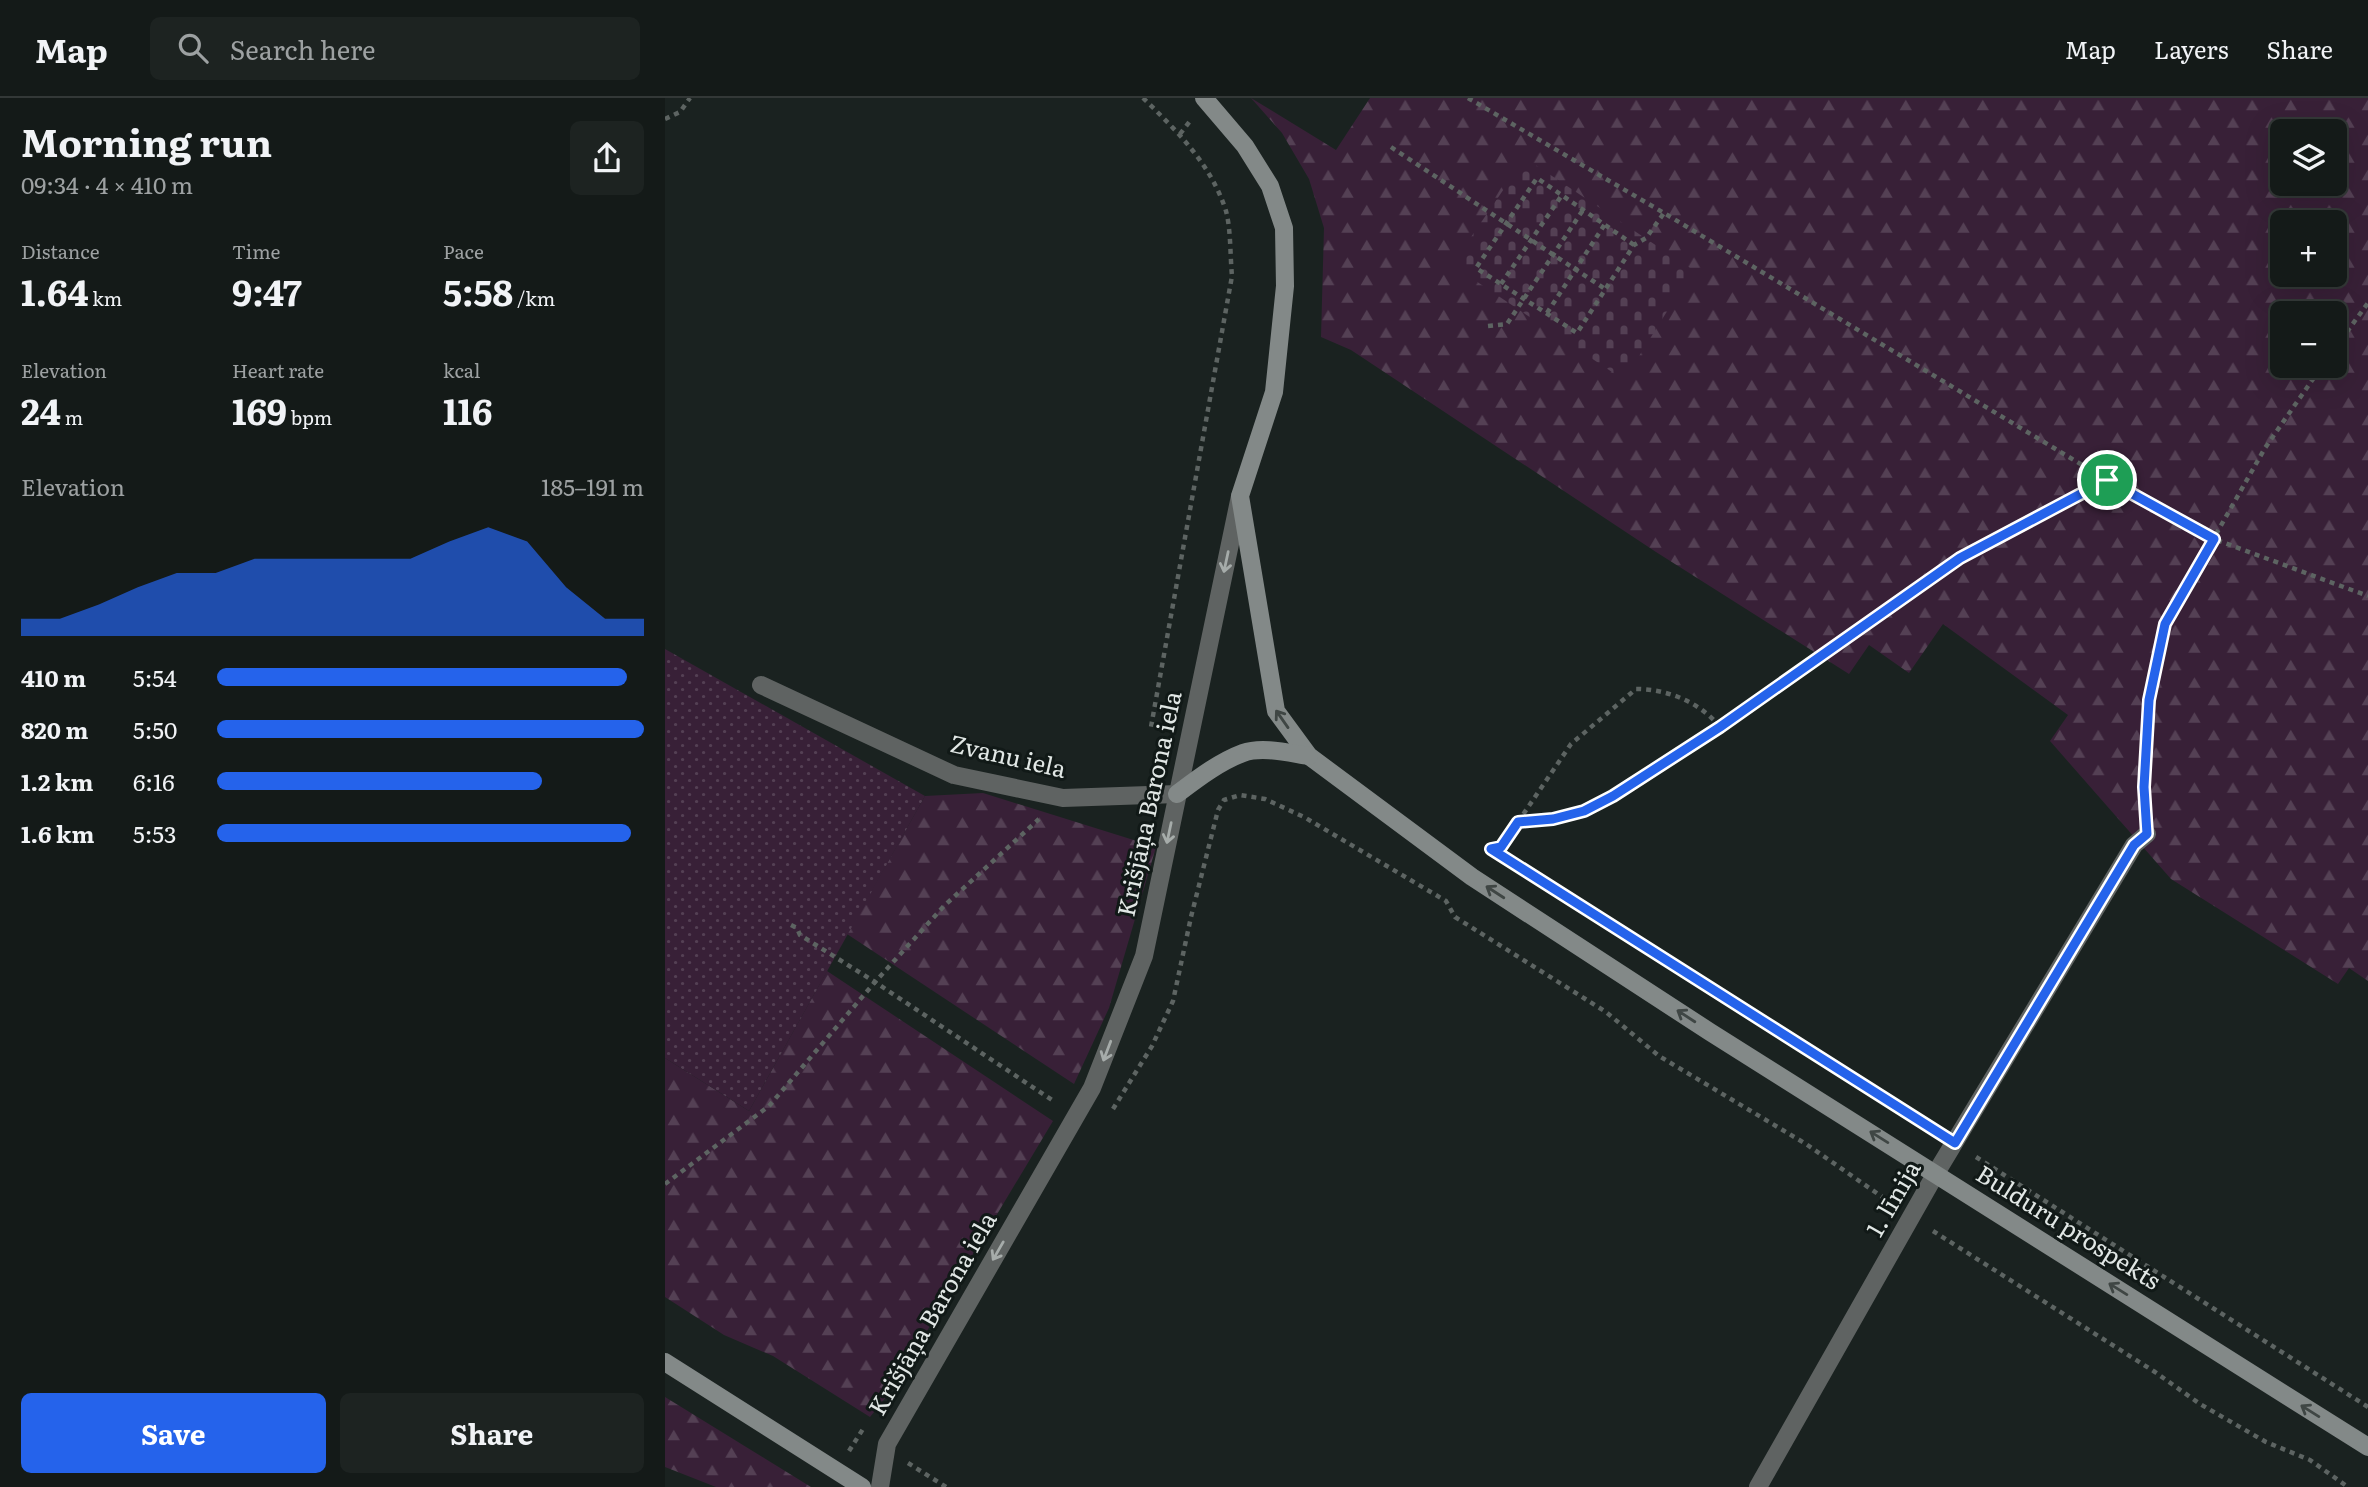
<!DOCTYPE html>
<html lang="en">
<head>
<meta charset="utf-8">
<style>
	body { margin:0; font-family:Literata,serif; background:#1d2321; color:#f1f3f6; height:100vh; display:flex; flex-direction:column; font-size:26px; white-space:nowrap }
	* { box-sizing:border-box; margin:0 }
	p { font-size:23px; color:#9da1a2 }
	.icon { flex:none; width:38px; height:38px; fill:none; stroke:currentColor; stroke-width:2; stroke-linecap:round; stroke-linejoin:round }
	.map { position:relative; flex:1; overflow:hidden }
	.panel { display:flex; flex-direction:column; background:#141a18; width:665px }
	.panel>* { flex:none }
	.fabs { position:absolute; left:1605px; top:21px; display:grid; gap:14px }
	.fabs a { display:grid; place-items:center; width:77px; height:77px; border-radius:10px; background:#141a18; box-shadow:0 7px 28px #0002,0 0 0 2px #333837; font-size:35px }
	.pin { position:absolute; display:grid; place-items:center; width:60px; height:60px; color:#fff; margin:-30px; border:4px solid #fff; border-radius:50%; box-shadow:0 2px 7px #0007 }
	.round { display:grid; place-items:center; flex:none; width:74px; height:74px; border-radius:10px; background:#1d2321 }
	.overview { display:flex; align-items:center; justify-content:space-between; height:119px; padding:0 21px }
	h1 { font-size:38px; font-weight:700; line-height:52px }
	.figures { display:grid; grid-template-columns:repeat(3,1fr); gap:10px; height:119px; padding:7px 21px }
	.figures div { display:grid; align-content:center }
	.figures b { font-size:35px; font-weight:700 }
	.figures small { font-size:19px; font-weight:400 }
	.figures p { font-size:19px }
	.chart { height:196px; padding:14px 21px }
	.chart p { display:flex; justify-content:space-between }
	.chart svg { width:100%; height:126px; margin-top:7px; fill:#2563eb; opacity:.7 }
	.action { display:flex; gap:14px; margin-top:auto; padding:14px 21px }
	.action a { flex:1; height:80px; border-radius:10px; background:#2563eb; color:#fff; font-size:28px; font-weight:700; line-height:80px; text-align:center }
	.action a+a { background:#1d2321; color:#f1f3f6 }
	ul { padding:0 21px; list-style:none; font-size:23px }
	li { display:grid; grid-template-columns:112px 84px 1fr; align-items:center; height:52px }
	li i { height:18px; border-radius:9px; background:#2563eb }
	header { display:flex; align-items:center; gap:42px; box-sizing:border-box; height:98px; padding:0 35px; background:#141a18; border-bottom:2px solid #333837 }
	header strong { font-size:33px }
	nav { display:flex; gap:38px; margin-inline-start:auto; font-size:24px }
	.search { width:490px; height:63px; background:#1d2321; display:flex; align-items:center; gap:18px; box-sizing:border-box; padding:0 24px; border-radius:10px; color:#9da1a2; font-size:26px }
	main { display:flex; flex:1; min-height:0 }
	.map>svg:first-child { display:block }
	.forest { fill:url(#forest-firs); fill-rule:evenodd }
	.cemetery { fill:url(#cemetery-stones) }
	.park { fill:url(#park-dots) }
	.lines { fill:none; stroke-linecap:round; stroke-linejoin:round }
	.path { stroke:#5d6462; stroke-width:4.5; stroke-dasharray:5 5; stroke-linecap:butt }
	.street { stroke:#5f6362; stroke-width:18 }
	.secondary { stroke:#838988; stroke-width:18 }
	.oneway { stroke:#a6acaa }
	.oneway2 { stroke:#3f4644 }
	.route-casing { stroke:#fff; stroke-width:14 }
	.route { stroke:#2563eb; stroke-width:9 }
	.labels { text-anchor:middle; stroke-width:6; stroke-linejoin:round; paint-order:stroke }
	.street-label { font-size:24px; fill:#e1e7e5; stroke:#111917 }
</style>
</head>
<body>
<header>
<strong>Map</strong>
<div class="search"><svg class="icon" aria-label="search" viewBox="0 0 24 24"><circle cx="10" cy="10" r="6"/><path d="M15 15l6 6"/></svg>Search here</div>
<nav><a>Map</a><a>Layers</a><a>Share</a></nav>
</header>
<main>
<section class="panel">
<div class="overview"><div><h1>Morning run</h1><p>09:34 · 4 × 410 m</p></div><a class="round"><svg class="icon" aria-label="share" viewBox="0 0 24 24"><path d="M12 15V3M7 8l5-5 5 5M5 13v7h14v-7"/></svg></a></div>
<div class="figures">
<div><p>Distance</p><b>1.64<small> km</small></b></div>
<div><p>Time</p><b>9:47</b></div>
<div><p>Pace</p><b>5:58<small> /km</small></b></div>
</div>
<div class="figures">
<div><p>Elevation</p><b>24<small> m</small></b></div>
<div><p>Heart rate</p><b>169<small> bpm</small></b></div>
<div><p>kcal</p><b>116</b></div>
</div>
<div class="chart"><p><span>Elevation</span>185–191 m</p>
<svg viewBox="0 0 160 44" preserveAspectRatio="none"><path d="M0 44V38L10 38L20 33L30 27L40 22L50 22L60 17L70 17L80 17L90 17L100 17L110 11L120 6L130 11L140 27L150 38L160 38V44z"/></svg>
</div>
<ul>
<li><b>410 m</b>5:54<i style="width:96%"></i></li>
<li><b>820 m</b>5:50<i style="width:100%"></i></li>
<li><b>1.2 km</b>6:16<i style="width:76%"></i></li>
<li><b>1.6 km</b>5:53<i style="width:97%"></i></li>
</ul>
<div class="action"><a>Save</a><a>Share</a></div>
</section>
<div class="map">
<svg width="1703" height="1389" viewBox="0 0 1703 1389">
	<defs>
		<pattern id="forest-firs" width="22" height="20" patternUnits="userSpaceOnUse" patternTransform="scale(1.75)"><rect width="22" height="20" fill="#382037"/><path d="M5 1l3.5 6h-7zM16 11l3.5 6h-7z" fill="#544054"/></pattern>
		<pattern id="cemetery-stones" width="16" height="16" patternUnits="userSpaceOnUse" patternTransform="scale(1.75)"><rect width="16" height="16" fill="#382037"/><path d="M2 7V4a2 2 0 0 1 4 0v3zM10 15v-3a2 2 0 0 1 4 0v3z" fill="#544054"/></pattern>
		<pattern id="park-dots" width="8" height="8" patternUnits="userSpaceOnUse" patternTransform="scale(1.75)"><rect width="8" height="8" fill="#382037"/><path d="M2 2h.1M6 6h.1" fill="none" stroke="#544054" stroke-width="1.8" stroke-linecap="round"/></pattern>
	</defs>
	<rect width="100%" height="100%" fill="#1a2220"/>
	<g class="forest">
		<path d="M586,0L671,52L705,0H1703V883L1684,870L1673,886L1506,781L1385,643L1403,617L1278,526L1244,575L1204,547L1184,576L991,454L686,252L656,239L659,130L644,81L617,35ZM1617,33H1670V86H1617ZM1617,124H1670V177H1617ZM1617,215H1670V268H1617Z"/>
		<polygon points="318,695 491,749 444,910 409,986 182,836 260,698"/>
		<polygon points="162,873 388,1023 226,1293 205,1319 108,1258 59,1237 0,1199 0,960 84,1013"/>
		<polygon points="0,1299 146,1389 51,1389 0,1369"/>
	</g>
	<polygon class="cemetery" points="860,60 1028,172 959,282 787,167"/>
	<polygon class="park" points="0,551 260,698 84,1013 0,960"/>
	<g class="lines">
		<g class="path">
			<path d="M478,0C512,33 546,66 561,113C566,132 565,157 567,178L486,629"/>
			<polyline points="803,0 999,115 1442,382 1549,441 1703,498"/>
			<polyline points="0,21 15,14 25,0"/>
			<polyline points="515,36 525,23"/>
			<polyline points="726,49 940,191"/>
			<polyline points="969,147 872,80 811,170 912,235 969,147 981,140 999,115"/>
			<polyline points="836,186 897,97"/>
			<polyline points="882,215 940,126"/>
			<polyline points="823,228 842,226 918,112"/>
			<polyline points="1670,250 1703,205"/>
			<path d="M1055,629C1035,604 1002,591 971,591L906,646L836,749L826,751L1269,1032"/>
			<polyline points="1478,711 1484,602 1500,526 1600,350 1657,268"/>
			<polyline points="854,724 888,721 919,713 948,698 1055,629 1295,460 1442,382"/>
			<polyline points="126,827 132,830 135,837 210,884 390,1004"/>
			<polyline points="448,1011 487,948 508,903 526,819 553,712 559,702 575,697 600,701 639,719 781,803 790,819 941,914 994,958 1141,1046 1226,1105"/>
			<polyline points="1311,1059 1703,1309"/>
			<polyline points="0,1086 104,1008 210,884 279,808 374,721"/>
			<polyline points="1268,1133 1490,1274 1535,1306 1601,1344 1645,1362 1683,1389"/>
			<polyline points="184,1353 198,1331"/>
			<polyline points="243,1365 281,1389"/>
		</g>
		<g class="street">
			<polyline points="96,587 289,677 398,700 512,696"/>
			<polyline points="215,1389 222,1346 427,990 479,858 575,398"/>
			<polyline points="1093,1389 1271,1075 1469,747 1482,736"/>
		</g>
		<g class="secondary">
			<polyline points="539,0 580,48 605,88 619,130 620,188 609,294 575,398 611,613 644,658 807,779 1045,934 1703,1349"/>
			<path d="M512,696C532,681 554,664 578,655C597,648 624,655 644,658"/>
			<polyline points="0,1264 197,1389"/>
		</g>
	</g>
	<defs><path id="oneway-shaft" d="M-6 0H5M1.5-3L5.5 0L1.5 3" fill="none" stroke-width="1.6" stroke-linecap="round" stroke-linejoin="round" transform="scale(1.75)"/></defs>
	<g class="oneway">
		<use href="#oneway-shaft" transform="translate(561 464) rotate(102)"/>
		<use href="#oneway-shaft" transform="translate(504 735) rotate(102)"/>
		<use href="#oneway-shaft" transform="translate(442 953) rotate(111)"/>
		<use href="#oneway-shaft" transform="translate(333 1153) rotate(120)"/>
	</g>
	<g class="oneway2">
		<use href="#oneway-shaft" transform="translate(617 621) rotate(-125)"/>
		<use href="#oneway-shaft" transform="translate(830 794) rotate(-147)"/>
		<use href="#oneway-shaft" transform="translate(1021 918) rotate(-147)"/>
		<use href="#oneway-shaft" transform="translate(1214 1039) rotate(-148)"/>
		<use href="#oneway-shaft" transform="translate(1453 1191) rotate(-148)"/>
		<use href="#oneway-shaft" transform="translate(1645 1313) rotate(-148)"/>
	</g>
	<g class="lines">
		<defs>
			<polygon id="route" points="1442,382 1549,441 1500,526 1484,602 1479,689 1482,736 1469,747 1290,1045 826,751 836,749 853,724 888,721 919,713 948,698 1055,629 1295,460"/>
		</defs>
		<use href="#route" class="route-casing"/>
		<use href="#route" class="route"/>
	</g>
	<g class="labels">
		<g class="street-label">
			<text transform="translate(343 659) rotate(13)" y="8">Zvanu iela</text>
			<text transform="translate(485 706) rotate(-78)" y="8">Krišjāņa Barona iela</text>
			<text transform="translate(1229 1101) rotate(-60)" y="8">1. līnija</text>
			<text transform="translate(1403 1130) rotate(32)" y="8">Bulduru prospekts</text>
			<text transform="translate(268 1216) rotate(-60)" y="8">Krišjāņa Barona iela</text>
		</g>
	</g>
</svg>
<div class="fabs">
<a><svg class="icon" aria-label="layers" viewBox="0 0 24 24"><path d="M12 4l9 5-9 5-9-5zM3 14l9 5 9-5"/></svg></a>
<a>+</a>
<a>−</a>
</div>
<div class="pin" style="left:1442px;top:382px;background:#1e9e55"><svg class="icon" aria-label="arrive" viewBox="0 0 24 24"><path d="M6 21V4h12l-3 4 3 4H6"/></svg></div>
</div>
</main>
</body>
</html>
